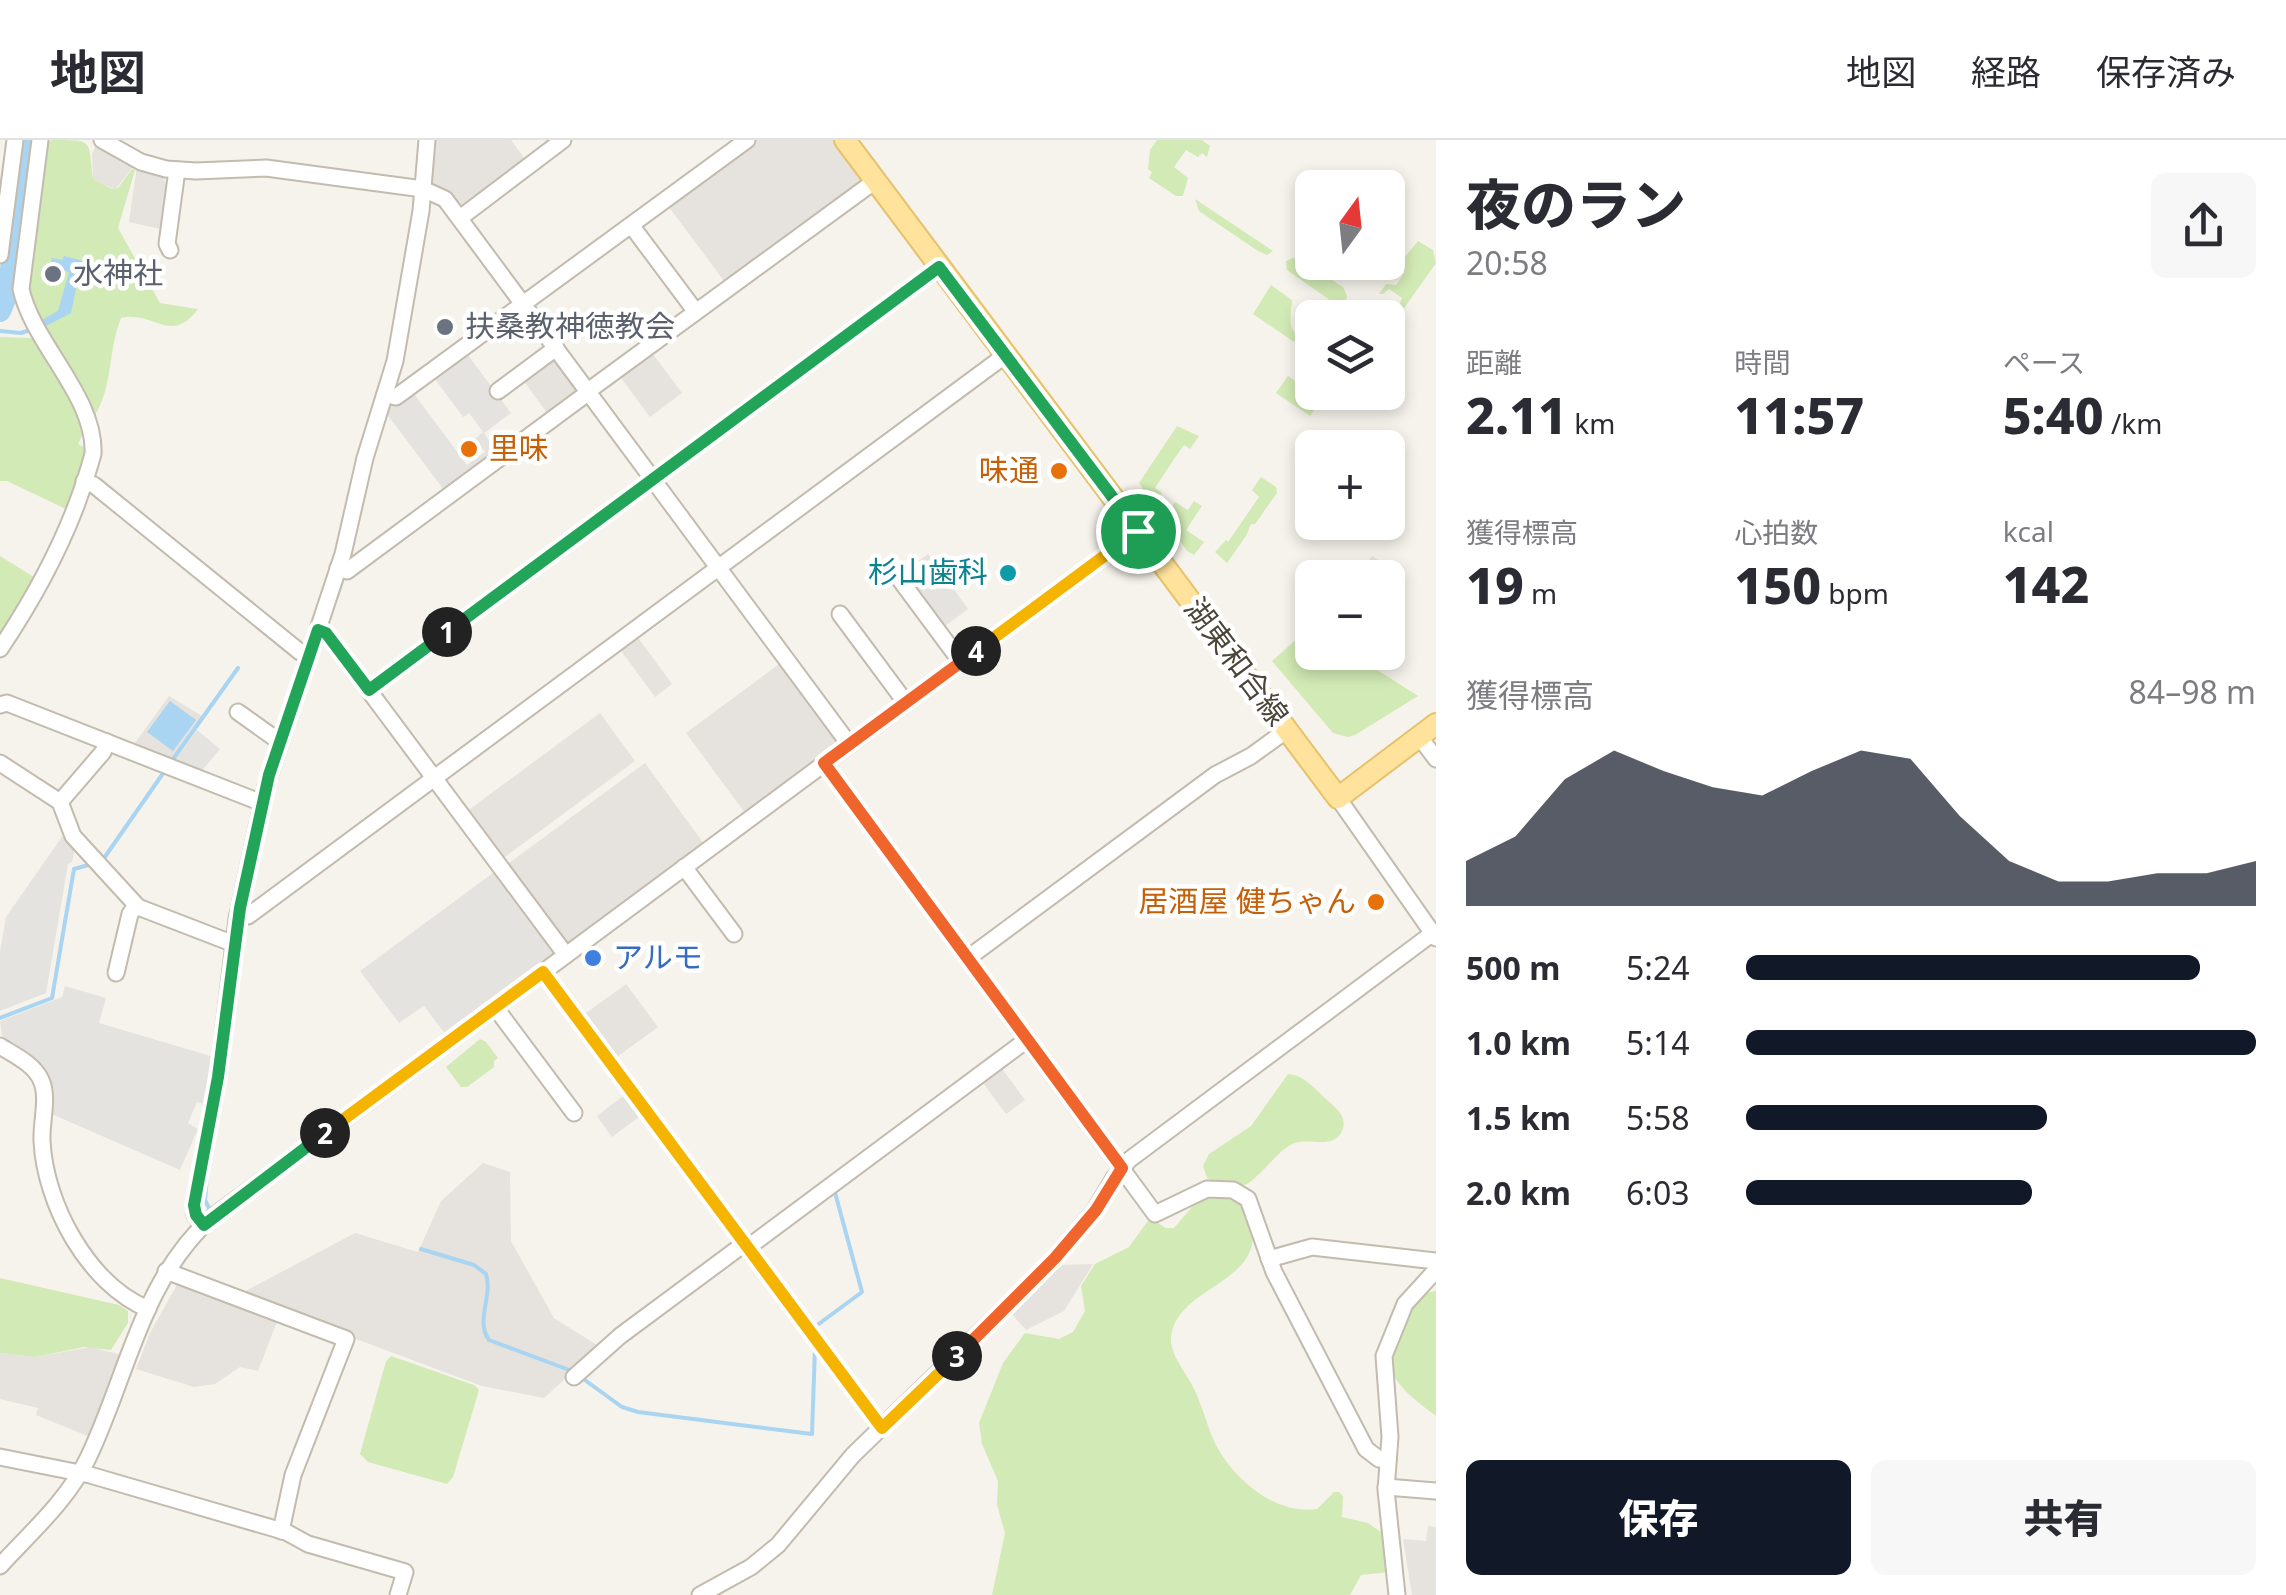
<!DOCTYPE html>
<html lang="ja">
<head>
<meta charset="utf-8">
<style>
	body { margin:0; font-family:"Noto Sans","Noto Sans JP",sans-serif; background:#f7f7f7; color:#2b2b33; height:100vh; display:flex; flex-direction:column; font-size:38px; white-space:nowrap }
	* { box-sizing:border-box; margin:0 }
	p { font-size:32px; color:#7c7c81 }
	.icon { flex:none; width:55px; height:55px; fill:none; stroke:currentColor; stroke-width:2; stroke-linecap:round; stroke-linejoin:round }
	.map { position:relative; flex:1; overflow:hidden }
	.side { display:flex; flex-direction:column; background:#fff; width:850px }
	.side>* { flex:none }
	.needle { width:65px; rotate:15deg }
	.controls { position:absolute; left:1295px; top:30px; display:grid; gap:20px }
	.controls a { display:grid; place-items:center; width:110px; height:110px; border-radius:15px; background:#fff; box-shadow:0 5px 15px #0003; font-size:50px }
	.pin { position:absolute; display:grid; place-items:center; width:85px; height:85px; color:#fff; margin:-42px; border:5px solid #fff; border-radius:50%; box-shadow:0 2px 10px #0007 }
	.km { position:absolute; width:50px; height:50px; margin:-25px; border-radius:50%; background:#222; color:#fff; font-size:28px; line-height:50px; text-align:center }
	.round { display:grid; place-items:center; flex:none; width:105px; height:105px; border-radius:15px; background:#f7f7f7 }
	.headline { display:flex; align-items:center; justify-content:space-between; height:170px; padding:0 30px }
	h1 { font-size:55px; font-weight:800; line-height:75px }
	.metrics { display:grid; grid-template-columns:repeat(3,1fr); gap:15px; height:170px; padding:10px 30px }
	.metrics div { display:grid; align-content:center }
	.metrics b { font-size:50px; font-weight:800 }
	.metrics small { font-size:28px; font-weight:400 }
	.metrics p { font-size:28px }
	.chart { height:280px; padding:20px 30px }
	.chart p { display:flex; justify-content:space-between }
	.chart svg { width:100%; height:180px; margin-top:10px; fill:#111827; opacity:.7 }
	.cta { display:flex; gap:20px; margin-top:auto; padding:20px 30px }
	.cta a { flex:1; height:115px; border-radius:15px; background:#111827; color:#fff; font-size:40px; font-weight:800; line-height:115px; text-align:center }
	.cta a+a { background:#f7f7f7; color:#2b2b33 }
	ul { padding:0 30px; list-style:none; font-size:32px }
	li { display:grid; grid-template-columns:160px 120px 1fr; align-items:center; height:75px }
	li i { height:25px; border-radius:12px; background:#111827 }
	header { display:flex; align-items:center; gap:60px; box-sizing:border-box; height:140px; padding:0 50px; background:#fff; border-bottom:2px solid #e1e1e2 }
	header strong { font-size:48px }
	nav { display:flex; gap:55px; margin-inline-start:auto; font-size:35px }
	main { display:flex; flex:1; min-height:0 }
	.map>svg:first-child { display:block }
	.industrial { fill:#e6e2dd }
	.green { fill:#d2eab5 }
	.parking { fill:#e5e3e0 }
	.water { fill:#a9d4f2 }
	.lines { fill:none; stroke-linecap:round; stroke-linejoin:round }
	.stream { stroke:#a9d4f2; stroke-width:4 }
	.river { stroke:#a9d4f2; stroke-width:22 }
	.minor-casing { stroke:#c2bbae; stroke-width:19 }
	.major-casing { stroke:#e6c16a; stroke-width:24 }
	.minor { stroke:#fff; stroke-width:15 }
	.major { stroke:#ffe39c; stroke-width:20 }
	.split-1-casing { stroke:#fff; stroke-width:20 }
	.split-2-casing { stroke:#fff; stroke-width:20 }
	.split-3-casing { stroke:#fff; stroke-width:20 }
	.split-4-casing { stroke:#fff; stroke-width:20 }
	.split-5-casing { stroke:#fff; stroke-width:20 }
	.split-1 { stroke:#22a559; stroke-width:12 }
	.split-2 { stroke:#22a559; stroke-width:12 }
	.split-3 { stroke:#f5b400; stroke-width:12 }
	.split-4 { stroke:#f0652b; stroke-width:12 }
	.split-5 { stroke:#f5b400; stroke-width:12 }
	.worship-dot { fill:#6b7280; stroke:#fff; stroke-width:4 }
	.food-dot { fill:#e8710a; stroke:#fff; stroke-width:4 }
	.culture-dot { fill:#0f9aa8; stroke:#fff; stroke-width:4 }
	.shop-dot { fill:#3f7fe0; stroke:#fff; stroke-width:4 }
	.labels { text-anchor:middle; stroke-width:9; stroke-linejoin:round; paint-order:stroke }
	.worship-label { font-size:30px; fill:#5b616d; stroke:#fff; text-anchor:start }
	.food-label { font-size:30px; fill:#c56008; stroke:#fff; text-anchor:end }
	.culture-label { font-size:30px; fill:#0d838f; stroke:#fff; text-anchor:end }
	.street-label { font-size:30px; fill:#4b4439; stroke:#fff }
	.shop-label { font-size:30px; fill:#366cbe; stroke:#fff; text-anchor:start }
</style>
</head>
<body>
<header>
<strong>地図</strong>
<nav><a>地図</a><a>経路</a><a>保存済み</a></nav>
</header>
<main>
<div class="map">
<svg width="1436" height="1455" viewBox="0 0 1436 1455">
	<rect width="100%" height="100%" fill="#f6f3ec"/>
	<g class="industrial">
		<polygon points="434,0 511,0 527,22 461,69 430,41"/>
		<polygon points="752,0 836,0 867,42 727,145 666,63"/>
		<polygon points="97,3 135,24 115,50 93,39 92,14"/>
		<polygon points="137,26 162,34 170,53 165,90 129,82"/>
		<polygon points="650,210 682,253 650,277 618,234"/>
		<polygon points="553,213 581,251 550,277 521,237"/>
		<polygon points="636,495 672,544 655,557 619,508"/>
		<polygon points="782,522 841,602 745,673 686,593"/>
		<polygon points="169,556 202,576 169,622 132,607"/>
		<polygon points="600,573 635,621 501,720 466,672"/>
		<polygon points="645,623 704,704 568,805 564,804 505,726"/>
		<polygon points="626,844 658,887 614,919 582,876"/>
		<polygon points="1000,926 1025,960 1006,974 981,940"/>
		<polygon points="483,1023 510,1032 511,1101 554,1178 600,1207 544,1258 482,1246 238,1155 355,1093 418,1112 441,1061"/>
		<polygon points="1093,1124 1064,1171 1026,1190 1009,1171 1055,1125"/>
		<polygon points="178,1143 278,1179 258,1231 240,1227 215,1244 194,1247 136,1229 150,1193"/>
		<polygon points="90,1207 122,1215 90,1297 36,1275 38,1268 0,1259 0,1213 35,1217"/>
		<polygon points="1428,1386 1436,1387 1436,1455 1412,1455 1403,1399 1426,1401"/>
	</g>
	<g class="green">
		<path d="M52,0C95,0 88,0 93,39L112,49L118,48L132,29L135,30L118,88L160,163L198,169C170,206 154,170 121,178C108,210 113,246 95,275H92L33,168L27,148L47,3Z"/>
		<polygon points="1157,0 1202,0 1210,6 1207,17 1202,13 1198,17 1186,10 1174,27 1188,38 1183,56 1176,56 1149,38 1152,32 1148,29 1150,10"/>
		<polygon points="1195,59 1273,111 1267,115 1258,111 1199,71"/>
		<polygon points="1418,101 1433,110 1436,123 1402,171 1399,166 1402,158 1389,149 1383,154 1379,154 1386,144 1396,145 1405,132 1400,123"/>
		<polygon points="1296,117 1343,147 1347,156 1345,163 1334,163 1287,130 1286,121"/>
		<path d="M1271,145L1292,160C1291,174 1287,186 1298,197L1294,202L1253,174Z"/>
		<polygon points="0,197 32,198 40,204 82,281 84,291 78,304 87,309 68,370 7,341 0,341"/>
		<polygon points="1288,236 1322,259 1310,276 1276,253"/>
		<path d="M1177,286L1199,296L1190,309L1184,305C1173,320 1164,334 1155,348L1162,353L1152,363L1139,343Z"/>
		<polygon points="1261,337 1276,347 1277,353 1255,384 1251,384 1246,396 1227,423 1215,412 1226,400 1228,402 1259,357 1252,350"/>
		<polygon points="1194,361 1202,366 1186,390 1204,402 1194,415 1187,411 1165,378 1175,362 1188,370"/>
		<polygon points="0,416 37,439 0,499"/>
		<polygon points="1308,489 1312,492 1312,512 1351,513 1418,556 1355,595 1348,597 1333,593 1272,521"/>
		<polygon points="480,899 486,902 498,918 494,921 494,927 467,947 461,947 446,927"/>
		<path d="M1288,934C1304,935 1314,948 1326,959C1336,968 1348,976 1342,991C1333,1011 1308,996 1292,1004C1274,1014 1263,1035 1245,1045L1220,1044L1207,1038L1203,1026L1209,1014L1251,986Z"/>
		<path d="M1202,1055L1239,1056C1244,1067 1252,1081 1253,1092C1256,1144 1178,1148 1171,1196C1169,1213 1185,1231 1192,1245C1203,1265 1207,1289 1218,1309C1237,1342 1277,1375 1317,1369L1334,1352H1339L1343,1356L1342,1377L1368,1383L1385,1395L1389,1432L1361,1435L1350,1455H992L1005,1393L997,1365L998,1341L982,1304L979,1283L1003,1223L1025,1193L1059,1199L1073,1192L1085,1171L1081,1146L1095,1124L1129,1107L1150,1078L1166,1088H1174Z"/>
		<polygon points="0,1138 119,1165 128,1171 128,1183 111,1210 84,1207 35,1217 0,1213"/>
		<path d="M1436,1151V1276C1422,1265 1396,1248 1392,1229C1388,1215 1409,1165 1421,1156C1425,1152 1430,1152 1436,1151Z"/>
		<polygon points="391,1216 474,1245 479,1250 453,1337 447,1344 368,1322 360,1314 386,1221"/>
	</g>
	<g class="parking">
		<polygon points="465,211 511,273 484,293 499,314 446,353 386,273 388,268 412,251 467,325 485,312 475,299 483,292 469,273 463,277 432,235"/>
		<polygon points="928,414 942,433 932,440 938,447 948,441 968,469 941,489 901,434"/>
		<polygon points="1372,416 1403,437 1388,459 1388,438 1356,437"/>
		<polygon points="197,590 220,609 199,634 172,624"/>
		<polygon points="66,691 76,704 72,722 68,724 46,853 0,871 0,812 6,777"/>
		<polygon points="497,730 556,810 556,814 446,895 424,866 399,883 360,831"/>
		<polygon points="65,846 106,858 99,883 214,917 206,965 197,962 188,983 198,989 180,1030 47,972 34,923 36,920 2,896 0,881 62,857"/>
		<polygon points="627,953 643,974 612,997 597,976"/>
	</g>
	<g class="water">
		<polygon points="64,116 91,123 78,139 71,173 44,187 40,181 58,171 69,132 50,126 52,118 62,120"/>
		<polygon points="170,561 196,580 173,611 147,592"/>
	</g>
	<g class="lines">
		<g class="stream">
			<polyline points="0,191 21,193 30,190"/>
			<polyline points="337,456 342,440"/>
			<polyline points="171,622 238,528"/>
			<polyline points="102,721 164,632"/>
			<polyline points="248,766 273,648"/>
			<polyline points="234,869 244,784"/>
			<polyline points="0,878 52,858 74,729 92,724"/>
			<polyline points="207,1035 205,1060 210,1070"/>
			<path d="M421,1109L474,1125L486,1134C493,1156 475,1181 489,1200L572,1231"/>
			<polyline points="816,1186 862,1152 834,1049"/>
			<polyline points="582,1238 622,1267 638,1272 812,1294 815,1207"/>
		</g>
		<polyline class="river" points="0,171 8,152 28,0"/>
		<defs>
			<g id="minor">
				<polyline points="102,0 141,22 166,29 196,31 266,28 423,49 445,59 849,604"/>
				<polyline points="460,78 563,0"/>
				<polyline points="631,85 696,172"/>
				<polyline points="170,110 167,104 177,30"/>
				<polyline points="0,115 15,0"/>
				<polyline points="498,251 556,208"/>
				<polyline points="588,251 875,41"/>
				<polyline points="385,254 396,257 747,0"/>
				<polyline points="84,341 94,345 300,512 309,515"/>
				<polyline points="338,428 347,431 589,252"/>
				<polyline points="895,433 961,522"/>
				<polyline points="840,474 906,563"/>
				<polyline points="318,490 326,493 566,815"/>
				<path d="M0,509C41,448 74,385 93,314C96,257 33,204 21,149L40,0"/>
				<polyline points="369,550 939,127"/>
				<polyline points="0,565 7,563 262,663"/>
				<polyline points="238,572 280,602"/>
				<polyline points="1419,596 1436,619"/>
				<polyline points="0,623 60,662 73,696 138,767 234,804"/>
				<polyline points="824,623 1155,1074 1207,1049 1233,1050 1248,1059 1274,1132 1366,1309 1379,1319 1388,1320"/>
				<polyline points="1338,658 1436,798"/>
				<polyline points="60,662 103,612 107,602"/>
				<polyline points="684,727 734,794"/>
				<polyline points="238,774 248,776 1007,214"/>
				<polyline points="968,818 1215,635 1251,616 1287,590"/>
				<polyline points="543,832 882,1288"/>
				<polyline points="116,833 130,774 136,765"/>
				<polyline points="495,867 574,973"/>
				<path d="M0,906C14,915 34,924 41,940C49,957 41,982 42,1001C45,1064 88,1144 148,1169"/>
				<polyline points="204,1085 195,1075 194,1065 218,937 237,779 266,646 343,414 365,318 395,221 421,71 427,0"/>
				<polyline points="747,1108 1028,899"/>
				<polyline points="1269,1119 1312,1107 1436,1121"/>
				<polyline points="166,1131 346,1199 293,1335 281,1391"/>
				<polyline points="574,1237 620,1196 744,1104"/>
				<polyline points="0,1317 90,1335 286,1392 308,1404 405,1432 398,1455"/>
				<polyline points="1386,1347 1436,1351"/>
				<path d="M0,1426C30,1393 68,1360 88,1318C127,1237 141,1142 210,1079L1138,391"/>
				<polyline points="700,1455 751,1427 778,1405 853,1315 1048,1126 1095,1070 1114,1038 1129,1020 1433,793"/>
				<polyline points="1397,1455 1386,1350 1390,1297 1384,1216 1405,1164 1436,1130"/>
			</g>
			<polyline id="major" points="845,0 1338,658 1436,584"/>
		</defs>
		<use href="#minor" class="minor-casing"/>
		<use href="#major" class="major-casing"/>
		<use href="#minor" class="minor"/>
		<use href="#major" class="major"/>
	</g>
	<g class="lines">
		<defs>
			<polyline id="split-1" points="447,492 939,127 1138,391"/>
			<polyline id="split-2" points="325,993 204,1085 196,1075 194,1065 218,937 240,768 269,635 318,490 326,493 369,550 447,492"/>
			<polyline id="split-3" points="325,993 543,832 882,1288 957,1216"/>
			<polyline id="split-4" points="957,1216 1055,1118 1096,1070 1122,1028 824,623 976,511"/>
			<polyline id="split-5" points="976,511 1138,391"/>
		</defs>
		<use href="#split-1" class="split-1-casing"/>
		<use href="#split-2" class="split-2-casing"/>
		<use href="#split-3" class="split-3-casing"/>
		<use href="#split-4" class="split-4-casing"/>
		<use href="#split-5" class="split-5-casing"/>
		<use href="#split-1" class="split-1"/>
		<use href="#split-2" class="split-2"/>
		<use href="#split-3" class="split-3"/>
		<use href="#split-4" class="split-4"/>
		<use href="#split-5" class="split-5"/>
	</g>
	<g class="worship-dot">
		<circle cx="53" cy="134" r="10"/>
		<circle cx="445" cy="187" r="10"/>
	</g>
	<g class="food-dot">
		<circle cx="469" cy="309" r="10"/>
		<circle cx="1059" cy="331" r="10"/>
		<circle cx="1376" cy="762" r="10"/>
	</g>
	<circle class="culture-dot" cx="1008" cy="433" r="10"/>
	<circle class="shop-dot" cx="593" cy="818" r="10"/>
	<g class="labels">
		<g class="worship-label">
			<text x="73" y="144">水神社</text>
			<text x="465" y="197">扶桑教神徳教会</text>
		</g>
		<g class="food-label">
			<text x="489" y="319" text-anchor="start">里味</text>
			<text x="1039" y="341">味通</text>
			<text x="1356" y="772">居酒屋 健ちゃん</text>
		</g>
		<g class="culture-label">
			<text x="988" y="443">杉山歯科</text>
		</g>
		<g class="street-label">
			<text transform="translate(1236 522) rotate(53)" y="10">湖東和合線</text>
		</g>
		<g class="shop-label">
			<text x="613" y="828">アルモ</text>
		</g>
	</g>
</svg>
<div class="controls">
<a><svg class="needle" viewBox="-14 -14 28 28"><path d="M0-13l5 13h-10z" fill="#e53935"/><path d="M0 13l5-13h-10z" fill="#7c7c81"/></svg></a>
<a><svg class="icon" aria-label="layers" viewBox="0 0 24 24"><path d="M12 4l9 5-9 5-9-5zM3 14l9 5 9-5"/></svg></a>
<a>+</a>
<a>−</a>
</div>
<div class="pin" style="left:1138px;top:391px;background:#1e9e55"><svg class="icon" aria-label="arrive" viewBox="0 0 24 24"><path d="M6 21V4h12l-3 4 3 4H6"/></svg></div>
<b class="km" style="left:447px;top:492px">1</b>
<b class="km" style="left:325px;top:993px">2</b>
<b class="km" style="left:957px;top:1216px">3</b>
<b class="km" style="left:976px;top:511px">4</b>
</div>
<section class="side">
<div class="headline"><div><h1>夜のラン</h1><p>20:58</p></div><a class="round"><svg class="icon" aria-label="share" viewBox="0 0 24 24"><path d="M12 15V3M7 8l5-5 5 5M5 13v7h14v-7"/></svg></a></div>
<div class="metrics">
<div><p>距離</p><b>2.11<small> km</small></b></div>
<div><p>時間</p><b>11:57</b></div>
<div><p>ペース</p><b>5:40<small> /km</small></b></div>
</div>
<div class="metrics">
<div><p>獲得標高</p><b>19<small> m</small></b></div>
<div><p>心拍数</p><b>150<small> bpm</small></b></div>
<div><p>kcal</p><b>142</b></div>
</div>
<div class="chart"><p><span>獲得標高</span>84–98 m</p>
<svg viewBox="0 0 160 44" preserveAspectRatio="none"><path d="M0 44V33L10 27L20 13L30 6L40 11L50 15L60 17L70 11L80 6L90 8L100 22L110 33L120 38L130 38L140 36L150 36L160 33V44z"/></svg>
</div>
<ul>
<li><b>500 m</b>5:24<i style="width:89%"></i></li>
<li><b>1.0 km</b>5:14<i style="width:100%"></i></li>
<li><b>1.5 km</b>5:58<i style="width:59%"></i></li>
<li><b>2.0 km</b>6:03<i style="width:56%"></i></li>
</ul>
<div class="cta"><a>保存</a><a>共有</a></div>
</section>
</main>
</body>
</html>
